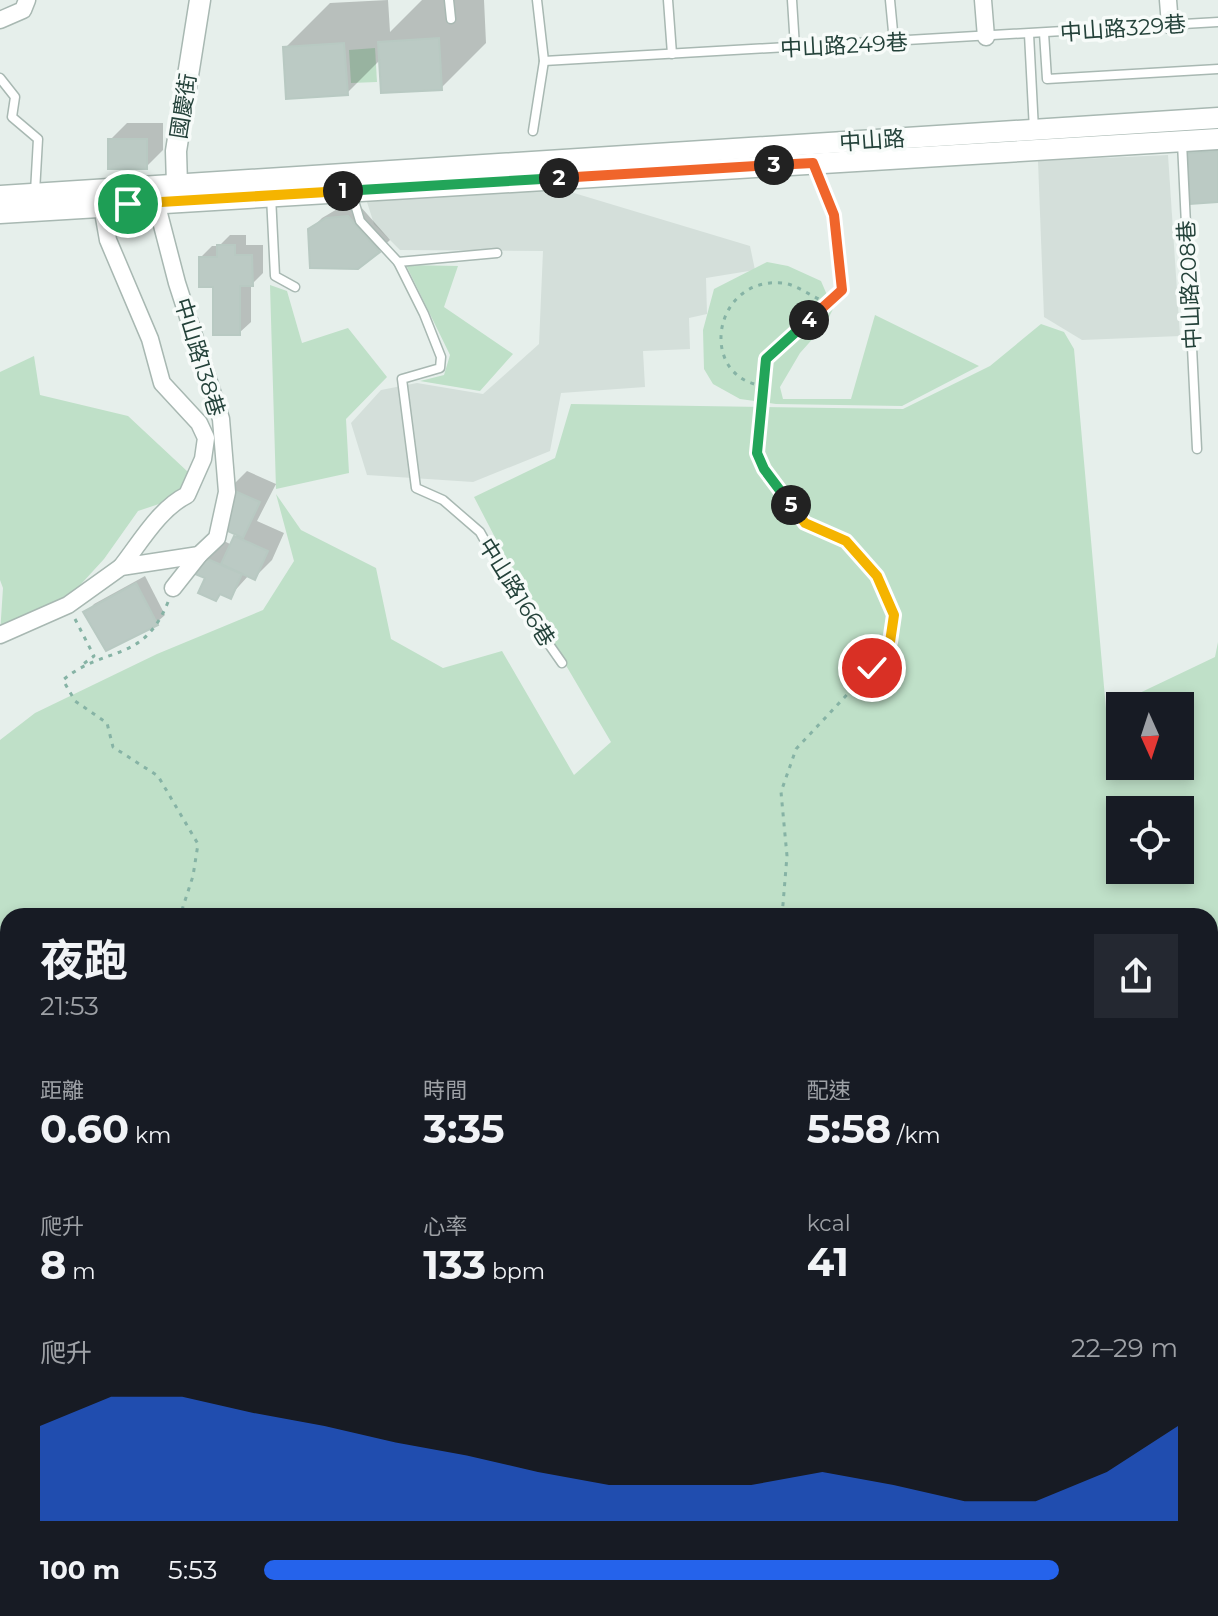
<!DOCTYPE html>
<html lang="zh-TW">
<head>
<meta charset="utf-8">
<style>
	body { margin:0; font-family:Montserrat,"Noto Sans TC",sans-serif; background:#242831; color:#f1f3f6; height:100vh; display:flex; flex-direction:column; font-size:30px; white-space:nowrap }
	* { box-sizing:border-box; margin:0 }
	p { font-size:26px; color:#9ea1a6 }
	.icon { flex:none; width:44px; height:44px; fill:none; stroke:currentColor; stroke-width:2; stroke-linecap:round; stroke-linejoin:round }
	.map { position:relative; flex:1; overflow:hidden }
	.sheet { position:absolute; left:0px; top:908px; width:1218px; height:708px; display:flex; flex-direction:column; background:#171b24; border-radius:24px 24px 0 0; box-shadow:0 4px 12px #0003 }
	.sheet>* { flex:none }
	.needle { width:52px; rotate:177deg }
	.tools { position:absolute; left:1106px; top:692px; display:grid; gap:16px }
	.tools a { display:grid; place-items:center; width:88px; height:88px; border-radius:0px; background:#171b24; box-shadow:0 4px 12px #0003; font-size:40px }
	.pin { position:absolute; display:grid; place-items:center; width:68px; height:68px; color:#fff; margin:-34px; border:4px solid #fff; border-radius:50%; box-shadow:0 2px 8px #0007 }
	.km { position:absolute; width:40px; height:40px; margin:-20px; border-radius:50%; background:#222; color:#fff; font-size:22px; line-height:40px; text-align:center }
	.round { display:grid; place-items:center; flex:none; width:84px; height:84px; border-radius:0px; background:#242831 }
	.overview { display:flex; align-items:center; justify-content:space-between; height:136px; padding:0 40px }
	h1 { font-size:44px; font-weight:700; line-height:60px }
	.figures { display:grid; grid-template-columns:repeat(3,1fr); gap:12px; height:136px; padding:8px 40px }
	.figures div { display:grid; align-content:center }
	.figures b { font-size:40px; font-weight:700 }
	.figures small { font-size:22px; font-weight:400 }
	.figures p { font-size:22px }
	.chart { height:224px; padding:16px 40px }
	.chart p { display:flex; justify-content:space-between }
	.chart svg { width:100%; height:144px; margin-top:8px; fill:#2563eb; opacity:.7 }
	ul { padding:0 40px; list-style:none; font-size:26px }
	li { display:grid; grid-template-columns:128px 96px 1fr; align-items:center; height:60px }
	li i { height:20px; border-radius:10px; background:#2563eb }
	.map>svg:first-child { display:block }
	.built { fill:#d4dfda }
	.green { fill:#bfe0c8; fill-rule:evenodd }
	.shadow { fill:#0003 }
	.building { fill:#bbcac4; stroke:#b8c9c2; stroke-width:2 }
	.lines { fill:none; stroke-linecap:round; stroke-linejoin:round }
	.service-casing { stroke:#a8b8b2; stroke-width:11 }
	.minor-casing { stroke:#a8b8b2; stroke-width:19 }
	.tertiary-casing { stroke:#a8b8b2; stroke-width:23 }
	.path { stroke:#86b3a5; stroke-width:3; stroke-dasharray:4 6; stroke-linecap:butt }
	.service { stroke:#fff; stroke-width:8 }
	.minor { stroke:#fff; stroke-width:16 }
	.tertiary { stroke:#fff; stroke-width:20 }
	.split-1-casing { stroke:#fff; stroke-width:16 }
	.split-2-casing { stroke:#fff; stroke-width:16 }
	.split-3-casing { stroke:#fff; stroke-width:16 }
	.split-4-casing { stroke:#fff; stroke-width:16 }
	.split-5-casing { stroke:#fff; stroke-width:16 }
	.split-6-casing { stroke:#fff; stroke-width:16 }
	.split-1 { stroke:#f5b400; stroke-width:10 }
	.split-2 { stroke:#22a559; stroke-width:10 }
	.split-3 { stroke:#f0652b; stroke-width:10 }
	.split-4 { stroke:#f0652b; stroke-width:10 }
	.split-5 { stroke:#22a559; stroke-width:10 }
	.split-6 { stroke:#f5b400; stroke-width:10 }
	.labels { text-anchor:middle; stroke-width:7; stroke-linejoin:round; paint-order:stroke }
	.street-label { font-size:22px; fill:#24423a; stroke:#f7fbf9 }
</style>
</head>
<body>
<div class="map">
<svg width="1218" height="1616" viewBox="0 0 1218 1616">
	<rect width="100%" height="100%" fill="#e6efeb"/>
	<g class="built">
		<polygon points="1168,155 1180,336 1082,340 1044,317 1038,161"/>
		<polygon points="554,187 750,246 755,270 706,278 707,314 689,318 690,349 643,351 645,387 561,393 550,451 473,482 367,475 351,423 381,390 417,383 483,394 539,344 543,251 400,250 374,224 366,199"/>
	</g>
	<g class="green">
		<polygon points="375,48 377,82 351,83 349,50"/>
		<polygon points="767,262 788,266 821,281 833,309 825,325 800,353 780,387 783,399 851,399 875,315 979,366 902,406 776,404 740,399 713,384 704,369 703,330 714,289"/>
		<polygon points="406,265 458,266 444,307 513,354 480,391 420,381 444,375 450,355"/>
		<polygon points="270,285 287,291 302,343 348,328 387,377 346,419 349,473 276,489"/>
		<path d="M1041,324L1064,332L1074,349L1106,709L1215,657L1218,642V1150L1210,1156V916H8V1608H1210V1248L1218,1246V1616H0V740L35,713L157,654L263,610L294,561L276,494L301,530L376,568L391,639L443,668L502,651L574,775L611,742L527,599L474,497L555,458L571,404L903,409L990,366ZM1120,706H1180V766H1120ZM1120,810H1180V870H1120Z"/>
		<polygon points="34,356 40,395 128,416 188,472 180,497 138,511 104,559 61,606 0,634 3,588 0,580 0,372"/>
	</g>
	<g class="shadow">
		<polygon points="388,0 390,32 422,0 484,0 486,43 441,88 381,59 347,93 285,48 330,3"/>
		<polygon points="127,123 163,123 163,150 146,167 110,140"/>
		<polygon points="1218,135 1218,200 1189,154 1206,136"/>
		<polygon points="360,206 390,240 378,251 310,230 322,218 339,208"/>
		<polygon points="230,235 246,235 246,245 263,245 263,273 251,285 251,322 239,333 201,257 212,246 219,246"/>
		<polygon points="247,471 276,484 257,521 284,533 272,560 255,577 249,575 230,596 222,592 216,599 208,577 204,558 222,540 232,545 238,534 230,488"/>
		<polygon points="145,576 165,615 156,623 86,613 94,604"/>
	</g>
	<g class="building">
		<polygon points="439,38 442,90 381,93 378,42"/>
		<polygon points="344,43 348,95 286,99 283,47"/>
		<rect x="108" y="139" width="39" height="30"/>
		<polygon points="1218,151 1218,202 1190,204 1187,153"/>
		<polygon points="348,216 380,252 358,269 310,268 308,229 326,218"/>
		<polygon points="217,245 235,245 235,255 252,255 253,286 240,286 240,335 213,335 213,287 199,287 199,257 217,257"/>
		<polygon points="228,488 260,502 243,538 221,528"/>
		<polygon points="234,536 268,551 255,580 221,564"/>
		<polygon points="203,557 242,574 231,599 220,594 216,601 198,593 205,578 195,574"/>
		<polygon points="136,583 158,625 106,651 83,612"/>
	</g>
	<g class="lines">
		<defs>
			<g id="service">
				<polyline points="449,0 451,19"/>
				<polyline points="668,0 672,54"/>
				<polyline points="792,0 795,47"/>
				<polyline points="890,0 894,42"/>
				<polyline points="1044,33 1047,79 1218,69"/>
				<polyline points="1029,34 1034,130"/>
				<polyline points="544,61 1218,22"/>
				<polyline points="0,78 15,97 12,117 38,139 35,192"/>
				<polyline points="533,131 544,61 537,0"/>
				<polyline points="1182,143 1197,449"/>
				<polyline points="352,194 360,221 398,262 424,314 441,357 440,368 402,379 416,488 443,500 480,532 518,600 562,663"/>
				<polyline points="271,196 275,276 295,287"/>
				<polyline points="398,262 497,253"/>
			</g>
			<g id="minor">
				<polyline points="983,0 986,37"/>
				<polyline points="1168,0 1170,25"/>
				<polyline points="0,20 23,10 27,0"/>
				<polyline points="156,202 177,283 221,419 227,492 217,538 199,555 173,588"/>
				<path d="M102,206L108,240L150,339L162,383L199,423L206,438L203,459L187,495C159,509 140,543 121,567"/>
				<polyline points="0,635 68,605 121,567 199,555"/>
			</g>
			<g id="tertiary">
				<polyline points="177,185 176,151 200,0"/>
				<polyline points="0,196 1218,118"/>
				<polyline points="0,213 1218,139"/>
			</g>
		</defs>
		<use href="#service" class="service-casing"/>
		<use href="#minor" class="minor-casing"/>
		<use href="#tertiary" class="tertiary-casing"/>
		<g class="path">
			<path d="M764,386C697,378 712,276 783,283C798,285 813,298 828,303"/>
			<path d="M168,602C143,664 105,645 63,680L75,701L107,723L113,747L158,776L198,844L193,876L180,916"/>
			<polyline points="75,619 94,656 82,665"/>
			<polyline points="782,916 787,856 781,792 796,749 872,668 890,642 894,615 877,576 846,541 805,523 764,469 757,453 766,359 842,290 834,215 821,182"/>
			<polyline points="473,1608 477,1616"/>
			<polyline points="486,1616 496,1608"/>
		</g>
		<use href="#service" class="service"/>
		<use href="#minor" class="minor"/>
		<use href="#tertiary" class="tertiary"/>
	</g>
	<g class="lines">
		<defs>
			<polyline id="split-1" points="128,204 343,191"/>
			<polyline id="split-2" points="343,191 559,178"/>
			<polyline id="split-3" points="559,178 774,165"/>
			<polyline id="split-4" points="774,165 813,163 834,215 842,290 809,320"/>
			<polyline id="split-5" points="791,505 764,469 757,453 766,359 809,320"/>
			<polyline id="split-6" points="791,505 805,523 846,541 877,576 894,615 890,642 872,668"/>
		</defs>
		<use href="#split-1" class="split-1-casing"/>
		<use href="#split-2" class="split-2-casing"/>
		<use href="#split-3" class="split-3-casing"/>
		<use href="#split-4" class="split-4-casing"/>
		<use href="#split-5" class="split-5-casing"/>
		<use href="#split-6" class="split-6-casing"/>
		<use href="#split-1" class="split-1"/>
		<use href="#split-2" class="split-2"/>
		<use href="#split-3" class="split-3"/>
		<use href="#split-4" class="split-4"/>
		<use href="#split-5" class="split-5"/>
		<use href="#split-6" class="split-6"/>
	</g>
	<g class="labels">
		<g class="street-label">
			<text transform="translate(1123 28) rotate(-4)" y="8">中山路329巷</text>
			<text transform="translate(844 45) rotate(-3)" y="8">中山路249巷</text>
			<text transform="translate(183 106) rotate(-81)" y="8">國慶街</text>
			<text transform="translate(872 140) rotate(-4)" y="8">中山路</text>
			<text transform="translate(1189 285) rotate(-93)" y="8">中山路208巷</text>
			<text transform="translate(200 357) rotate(73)" y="8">中山路138巷</text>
			<text transform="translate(517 592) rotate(58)" y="8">中山路166巷</text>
		</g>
	</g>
</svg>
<div class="tools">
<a><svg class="needle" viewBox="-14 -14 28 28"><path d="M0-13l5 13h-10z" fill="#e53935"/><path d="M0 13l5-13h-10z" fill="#9ea1a6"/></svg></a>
<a><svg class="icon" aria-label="locate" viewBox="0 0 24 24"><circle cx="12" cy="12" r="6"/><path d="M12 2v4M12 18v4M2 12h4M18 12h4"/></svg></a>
</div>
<div class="pin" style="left:128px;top:204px;background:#1e9e55"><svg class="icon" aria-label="arrive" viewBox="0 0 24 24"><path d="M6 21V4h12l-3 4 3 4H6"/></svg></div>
<div class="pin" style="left:872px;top:668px;background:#d93025"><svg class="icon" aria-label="check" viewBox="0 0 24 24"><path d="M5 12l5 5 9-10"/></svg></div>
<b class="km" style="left:343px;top:191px">1</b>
<b class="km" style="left:559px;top:178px">2</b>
<b class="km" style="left:774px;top:165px">3</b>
<b class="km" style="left:809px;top:320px">4</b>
<b class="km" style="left:791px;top:505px">5</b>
<section class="sheet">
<div class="overview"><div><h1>夜跑</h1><p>21:53</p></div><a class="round"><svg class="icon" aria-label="share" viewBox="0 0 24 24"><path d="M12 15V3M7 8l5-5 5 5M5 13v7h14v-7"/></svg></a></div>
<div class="figures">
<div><p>距離</p><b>0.60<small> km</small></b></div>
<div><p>時間</p><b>3:35</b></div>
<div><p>配速</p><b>5:58<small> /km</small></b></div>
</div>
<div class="figures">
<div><p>爬升</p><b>8<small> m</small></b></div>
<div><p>心率</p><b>133<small> bpm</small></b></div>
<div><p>kcal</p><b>41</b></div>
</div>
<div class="chart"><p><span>爬升</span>22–29 m</p>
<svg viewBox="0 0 160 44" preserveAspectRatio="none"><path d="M0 44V15L10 6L20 6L30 11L40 15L50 20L60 24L70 29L80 33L90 33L100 33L110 29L120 33L130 38L140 38L150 29L160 15V44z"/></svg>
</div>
<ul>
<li><b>100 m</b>5:53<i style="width:87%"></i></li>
</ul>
</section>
</div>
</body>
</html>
